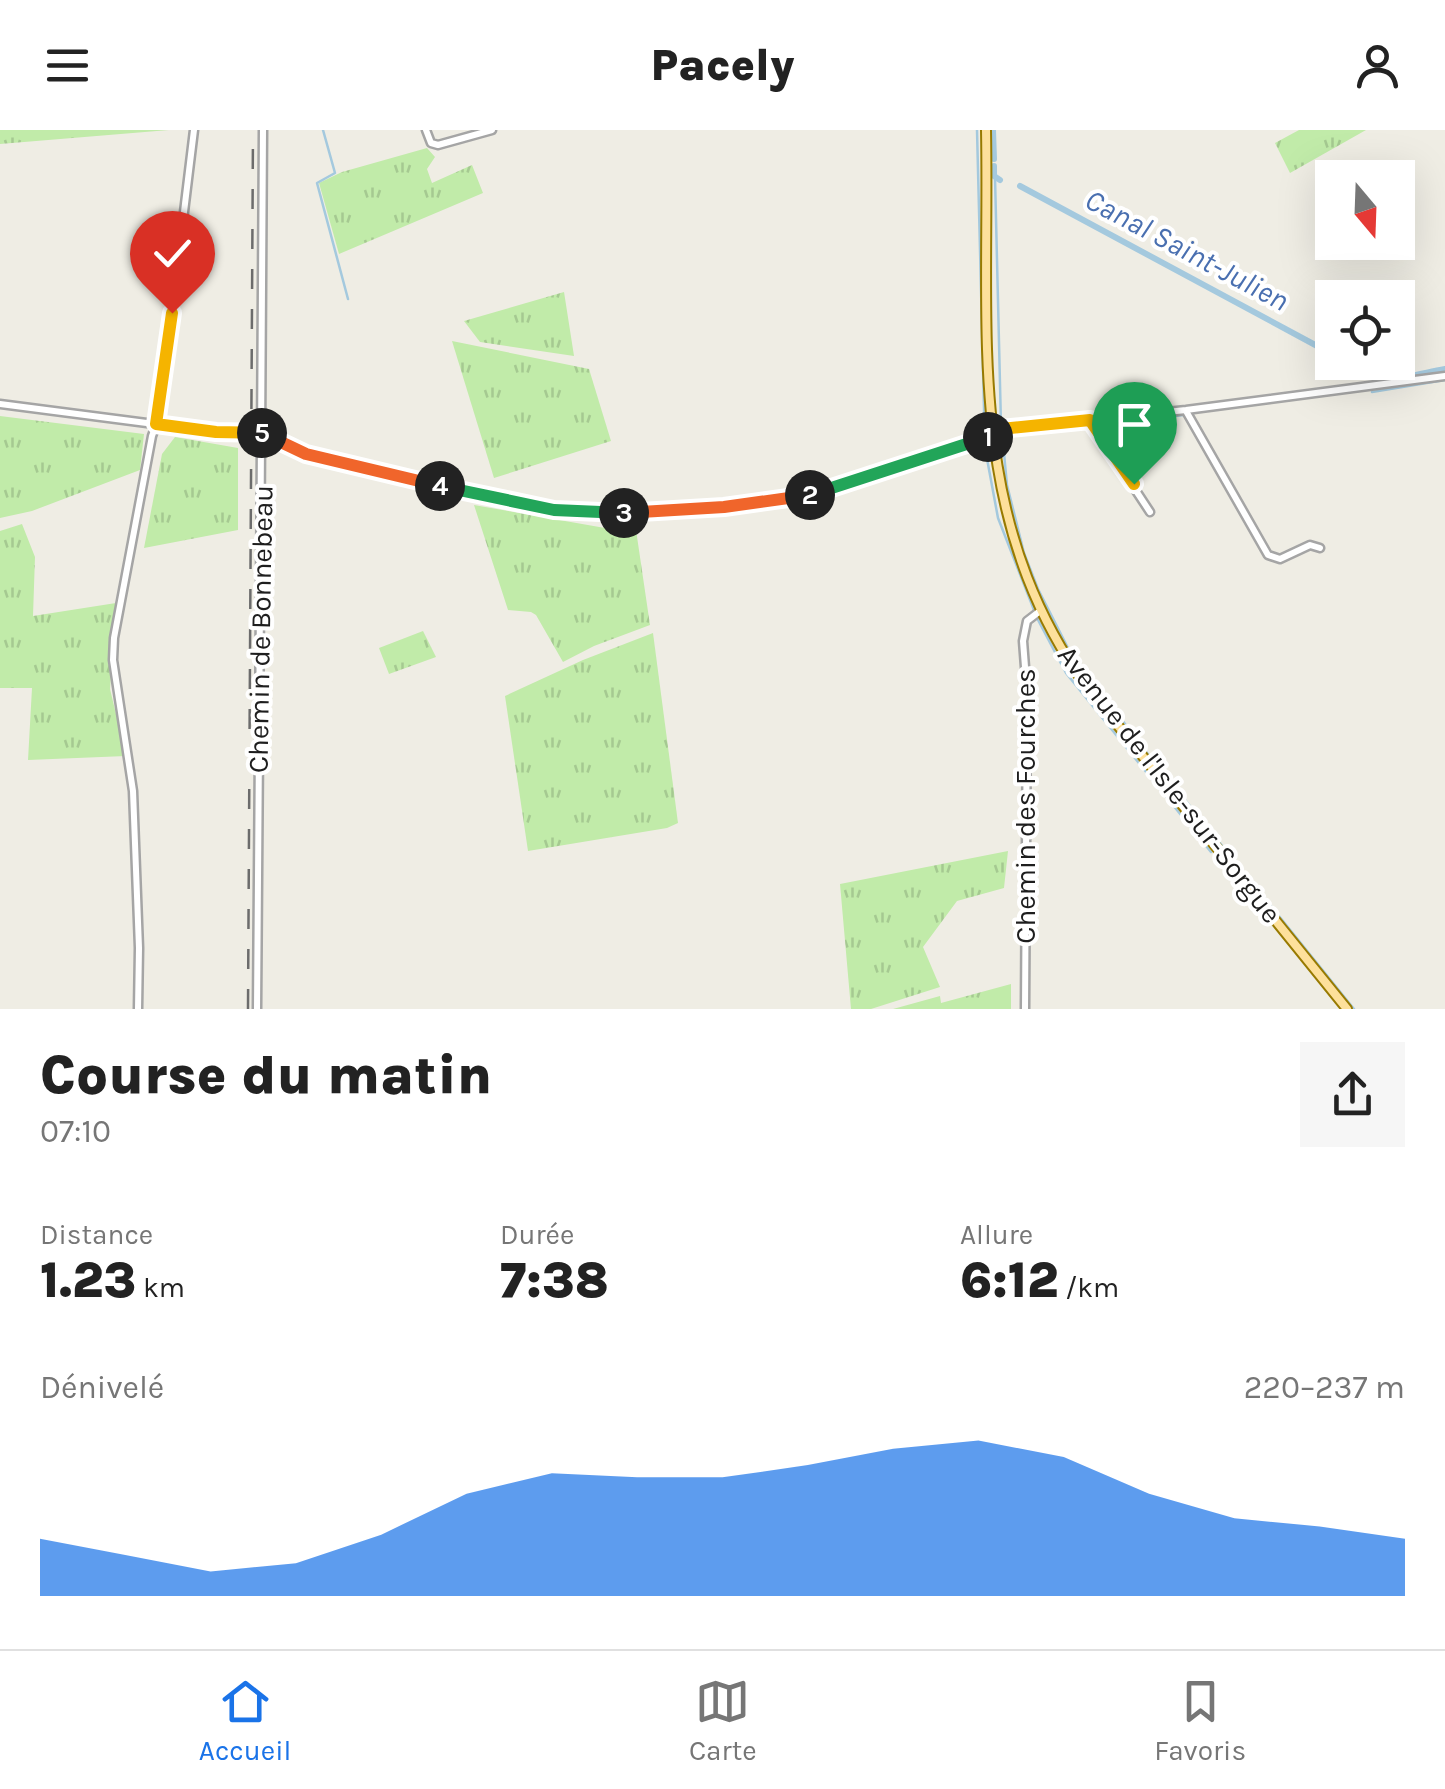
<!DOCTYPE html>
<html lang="fr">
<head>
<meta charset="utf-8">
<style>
	body { margin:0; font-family:Karla,sans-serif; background:#f6f6f6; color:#222; height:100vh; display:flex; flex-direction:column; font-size:38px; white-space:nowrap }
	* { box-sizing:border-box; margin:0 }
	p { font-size:32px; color:#767676 }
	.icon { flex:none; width:55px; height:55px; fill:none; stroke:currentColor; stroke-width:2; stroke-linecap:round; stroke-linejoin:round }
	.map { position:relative; height:879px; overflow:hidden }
	.sheet { display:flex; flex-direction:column; background:#fff; flex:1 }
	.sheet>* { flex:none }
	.needle { width:65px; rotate:161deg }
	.controls { position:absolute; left:1315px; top:30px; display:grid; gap:20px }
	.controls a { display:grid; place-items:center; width:100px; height:100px; border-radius:0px; background:#fff; box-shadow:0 10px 40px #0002; font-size:50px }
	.pin { position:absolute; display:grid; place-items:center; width:85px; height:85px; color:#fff; margin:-102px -42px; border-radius:50% 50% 50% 0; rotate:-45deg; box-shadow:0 0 10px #0007 }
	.pin .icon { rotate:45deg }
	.km { position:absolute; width:50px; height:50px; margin:-25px; border-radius:50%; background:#222; color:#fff; font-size:28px; line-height:50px; text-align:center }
	.round { display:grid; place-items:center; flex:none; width:105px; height:105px; border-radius:0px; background:#f6f6f6 }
	.summary { display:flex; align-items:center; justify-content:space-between; height:170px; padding:0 40px }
	h1 { font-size:55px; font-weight:800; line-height:75px }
	.figures { display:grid; grid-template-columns:repeat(3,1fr); gap:15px; height:170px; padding:10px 40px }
	.figures div { display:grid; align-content:center }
	.figures b { font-size:50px; font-weight:800 }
	.figures small { font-size:28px; font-weight:400 }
	.figures p { font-size:28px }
	.chart { height:280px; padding:20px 40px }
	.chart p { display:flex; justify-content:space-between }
	.chart svg { width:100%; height:180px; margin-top:10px; fill:#1a73e8; opacity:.7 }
	header { display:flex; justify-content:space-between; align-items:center; height:130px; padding:0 40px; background:#fff; font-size:45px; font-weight:800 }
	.dock { display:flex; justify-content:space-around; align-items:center; height:140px; border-top:2px solid #e0e0e0; background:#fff; font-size:28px; color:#767676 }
	.dock a { display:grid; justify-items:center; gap:5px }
	.dock .selected { color:#1a73e8 }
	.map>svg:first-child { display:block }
	.grass { fill:url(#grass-tufts) }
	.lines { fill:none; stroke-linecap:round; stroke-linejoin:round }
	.stream { stroke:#a4c9de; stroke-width:2.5 }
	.canal { stroke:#a4c9de; stroke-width:6 }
	.minor-casing { stroke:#a5a5a5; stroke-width:11 }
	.major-casing { stroke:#987a00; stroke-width:12 }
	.minor { stroke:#fff; stroke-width:6 }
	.major { stroke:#fde09b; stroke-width:8 }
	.rail { stroke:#6c6c6c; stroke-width:2.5; stroke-dasharray:20 20; stroke-linecap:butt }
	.split-1-casing { stroke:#fff; stroke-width:20 }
	.split-2-casing { stroke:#fff; stroke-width:20 }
	.split-3-casing { stroke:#fff; stroke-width:20 }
	.split-4-casing { stroke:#fff; stroke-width:20 }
	.split-5-casing { stroke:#fff; stroke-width:20 }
	.split-6-casing { stroke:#fff; stroke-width:20 }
	.split-1 { stroke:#f5b400; stroke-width:12 }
	.split-2 { stroke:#22a559; stroke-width:12 }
	.split-3 { stroke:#f0652b; stroke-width:12 }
	.split-4 { stroke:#22a559; stroke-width:12 }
	.split-5 { stroke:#f0652b; stroke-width:12 }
	.split-6 { stroke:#f5b400; stroke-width:12 }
	.labels { text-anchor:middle; stroke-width:8; stroke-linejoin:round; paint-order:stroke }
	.street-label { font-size:28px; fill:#1e1e1e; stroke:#fff }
	.water-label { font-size:30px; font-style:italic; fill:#496fb0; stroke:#fff }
</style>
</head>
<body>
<header><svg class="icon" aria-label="menu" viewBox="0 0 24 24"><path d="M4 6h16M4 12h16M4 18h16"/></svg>Pacely<svg class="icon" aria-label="person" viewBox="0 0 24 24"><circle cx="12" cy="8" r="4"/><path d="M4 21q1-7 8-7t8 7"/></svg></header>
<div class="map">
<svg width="1445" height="879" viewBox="0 0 1445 879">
	<defs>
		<pattern id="grass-tufts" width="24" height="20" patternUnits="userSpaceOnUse" patternTransform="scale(2.5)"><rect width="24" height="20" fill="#c1eba9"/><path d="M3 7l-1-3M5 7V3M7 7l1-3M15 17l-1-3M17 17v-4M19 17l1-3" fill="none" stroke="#a5c991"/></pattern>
	</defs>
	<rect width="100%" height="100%" fill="#efede4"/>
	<g class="grass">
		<polygon points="0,0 169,0 0,14"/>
		<polygon points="1299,0 1366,0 1290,43 1275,13"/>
		<polygon points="427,18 435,27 427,39 432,53 472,35 483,63 339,124 319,53 342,42"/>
		<polygon points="564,162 574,226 480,212 464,191"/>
		<polygon points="452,211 589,239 611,311 494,348"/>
		<polygon points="0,286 144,304 140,340 32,381 0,388"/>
		<polygon points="175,307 238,318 238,400 144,418 162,324"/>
		<polygon points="474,375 605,398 635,393 650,495 594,516 563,532 536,485 531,482 508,480"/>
		<polygon points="22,394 35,427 33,486 116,473 110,559 126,626 28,630 32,558 0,558 0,401"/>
		<polygon points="423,501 436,527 389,544 379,518"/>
		<polygon points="653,503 678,693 667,698 528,721 505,566 583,530"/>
		<polygon points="1008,721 1004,758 957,771 923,817 940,857 871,879 851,879 840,754"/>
		<polygon points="1011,854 1011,879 893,879 940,866 941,873"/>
	</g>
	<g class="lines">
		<g class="stream">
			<polyline points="323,0 335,43 317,53 348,169"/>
			<polyline points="977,0 985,318 998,388 1034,480"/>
			<polyline points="995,47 1001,295"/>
			<polyline points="1372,262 1445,250"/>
			<polyline points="1002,302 1007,355 1024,423 1038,459 1068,518 1143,618 1354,879"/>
			<polyline points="1004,308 1011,305 1184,285"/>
			<polyline points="1037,488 1066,543 1211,722"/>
		</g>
		<g class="canal">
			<polyline points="993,0 994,29"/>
			<polyline points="994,36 994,46 1000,50"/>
			<polyline points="1020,56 1332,224"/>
			<path d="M1347,232C1388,256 1402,247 1445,239"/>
		</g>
		<defs>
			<g id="minor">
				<polyline points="426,0 431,13 438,15 492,0"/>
				<polyline points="0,274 216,302 264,303 306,325 376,343 554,380 620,384 795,369 992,306"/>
				<polyline points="1186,281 1268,425 1280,429 1310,415 1320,418"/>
				<polyline points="1090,291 1150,382"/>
				<polyline points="992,300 1186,280 1445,246"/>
				<polyline points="138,879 139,818 133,661 113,530 114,508 152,306 159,287 194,0"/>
				<path d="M257,879C259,586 262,293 263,0"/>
				<polyline points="1025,879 1027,563 1023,511 1027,491 1040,481"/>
			</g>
			<path id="major" d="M986,0C990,199 963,384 1086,556L1347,879"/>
		</defs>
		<use href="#minor" class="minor-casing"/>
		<use href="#major" class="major-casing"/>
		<use href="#minor" class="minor"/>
		<use href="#major" class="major"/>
		<polyline class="rail" points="248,879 253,0"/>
	</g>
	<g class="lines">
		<defs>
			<polyline id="split-1" points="988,307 992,306 991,300 1090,290 1134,354"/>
			<polyline id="split-2" points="810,365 988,307"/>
			<polyline id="split-3" points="624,383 724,377 810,365"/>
			<polyline id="split-4" points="440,356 554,380 624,383"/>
			<polyline id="split-5" points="262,303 306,324 440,356"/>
			<polyline id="split-6" points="172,183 156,294 216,302 262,303"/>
		</defs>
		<use href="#split-1" class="split-1-casing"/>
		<use href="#split-2" class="split-2-casing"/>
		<use href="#split-3" class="split-3-casing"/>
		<use href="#split-4" class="split-4-casing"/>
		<use href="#split-5" class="split-5-casing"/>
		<use href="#split-6" class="split-6-casing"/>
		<use href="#split-1" class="split-1"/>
		<use href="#split-2" class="split-2"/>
		<use href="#split-3" class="split-3"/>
		<use href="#split-4" class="split-4"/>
		<use href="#split-5" class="split-5"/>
		<use href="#split-6" class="split-6"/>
	</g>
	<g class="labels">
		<g class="street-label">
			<text transform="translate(260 499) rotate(-89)" y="10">Chemin de Bonnebeau</text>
			<text transform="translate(1170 654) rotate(52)" y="10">Avenue de l'Isle-sur-Sorgue</text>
			<text transform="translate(1025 676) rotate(-90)" y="10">Chemin des Fourches</text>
		</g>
		<g class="water-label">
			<text transform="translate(1187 120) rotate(28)" y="10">Canal Saint-Julien</text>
		</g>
	</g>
</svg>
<div class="controls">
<a><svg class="needle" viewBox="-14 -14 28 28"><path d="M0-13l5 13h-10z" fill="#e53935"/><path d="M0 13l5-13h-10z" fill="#767676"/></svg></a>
<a><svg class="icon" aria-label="locate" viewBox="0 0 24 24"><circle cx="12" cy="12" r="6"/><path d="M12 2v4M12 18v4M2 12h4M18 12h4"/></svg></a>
</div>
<div class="pin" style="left:1134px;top:354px;background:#1e9e55"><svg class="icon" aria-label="arrive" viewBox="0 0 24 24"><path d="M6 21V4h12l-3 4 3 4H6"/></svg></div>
<div class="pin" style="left:172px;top:183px;background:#d93025"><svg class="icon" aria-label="check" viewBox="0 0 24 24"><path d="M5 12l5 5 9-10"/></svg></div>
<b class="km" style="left:988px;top:307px">1</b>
<b class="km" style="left:810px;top:365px">2</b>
<b class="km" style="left:624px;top:383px">3</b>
<b class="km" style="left:440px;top:356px">4</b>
<b class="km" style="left:262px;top:303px">5</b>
</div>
<section class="sheet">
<div class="summary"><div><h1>Course du matin</h1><p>07:10</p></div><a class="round"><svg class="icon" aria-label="share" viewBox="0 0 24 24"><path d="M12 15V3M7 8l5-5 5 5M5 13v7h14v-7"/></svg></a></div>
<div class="figures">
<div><p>Distance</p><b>1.23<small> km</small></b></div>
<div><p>Durée</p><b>7:38</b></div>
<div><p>Allure</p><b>6:12<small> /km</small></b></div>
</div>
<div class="chart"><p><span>Dénivelé</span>220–237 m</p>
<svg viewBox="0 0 160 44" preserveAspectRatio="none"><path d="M0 44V30L10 34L20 38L30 36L40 29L50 19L60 14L70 15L80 15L90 12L100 8L110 6L120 10L130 19L140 25L150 27L160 30V44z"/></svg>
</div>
</section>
<nav class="dock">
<a class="selected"><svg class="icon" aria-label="home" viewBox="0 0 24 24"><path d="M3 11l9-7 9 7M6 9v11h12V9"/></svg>Accueil</a>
<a><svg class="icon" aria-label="map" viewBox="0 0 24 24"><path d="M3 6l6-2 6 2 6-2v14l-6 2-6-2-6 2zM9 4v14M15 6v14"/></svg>Carte</a>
<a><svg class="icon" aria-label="saved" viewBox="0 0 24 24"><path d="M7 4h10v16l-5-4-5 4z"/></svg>Favoris</a>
</nav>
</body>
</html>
